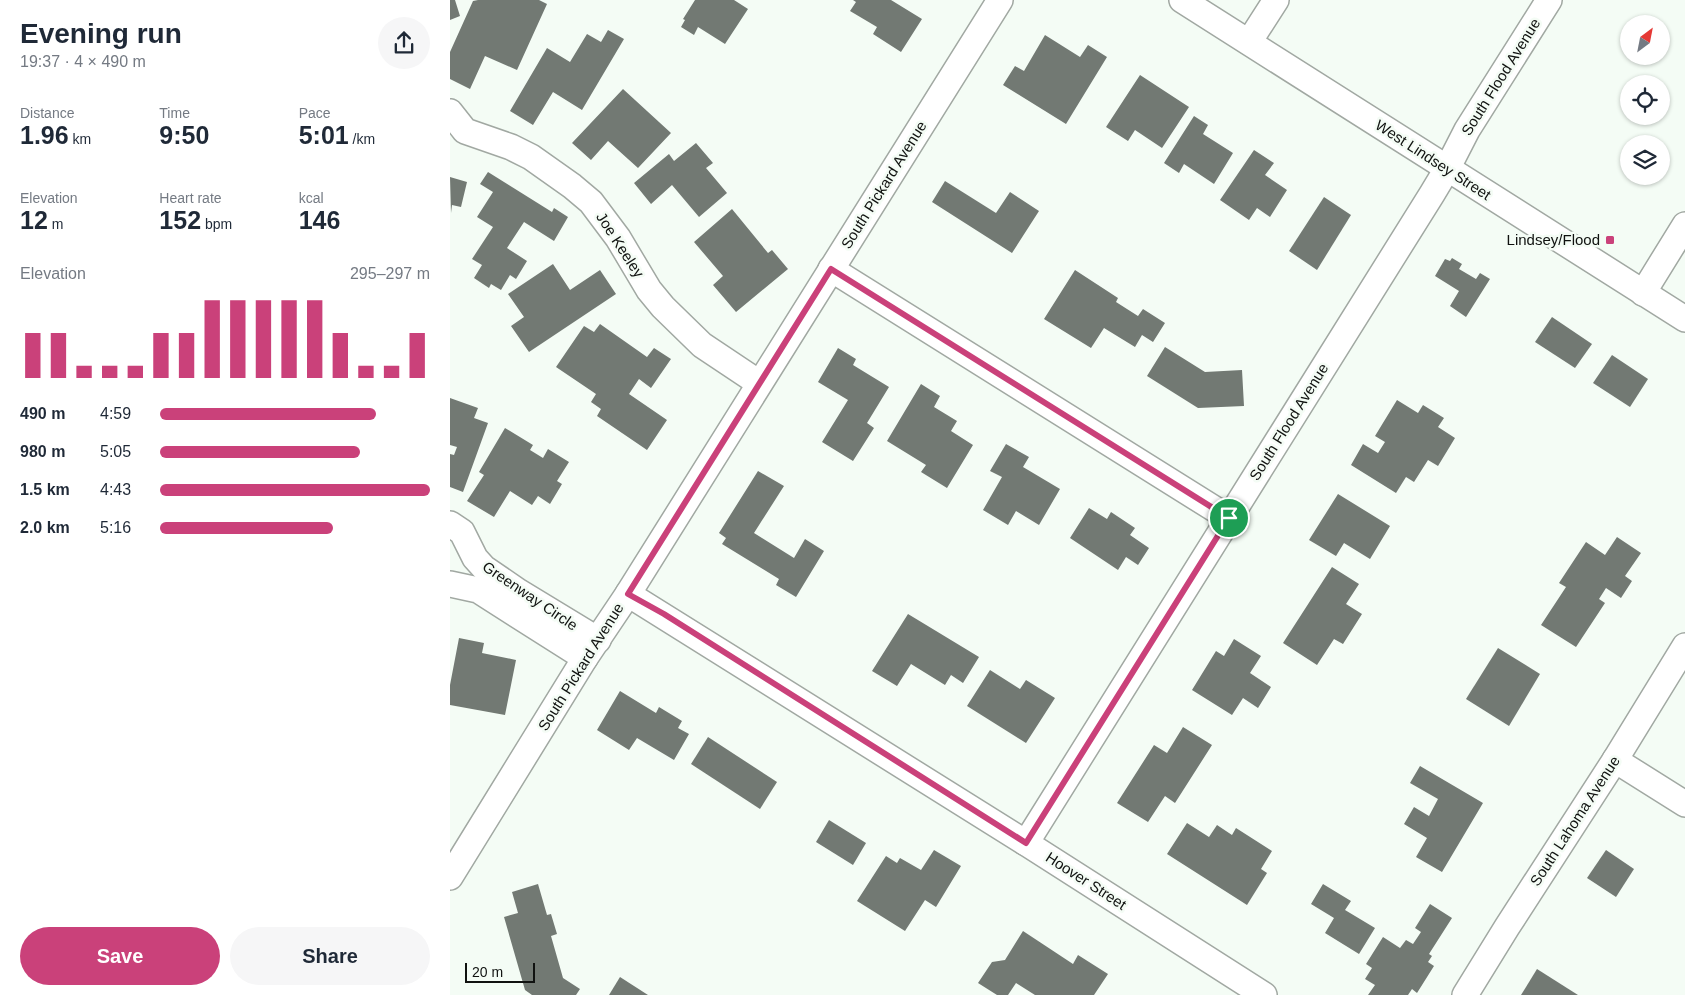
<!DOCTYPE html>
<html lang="en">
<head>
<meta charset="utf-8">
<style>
	body { margin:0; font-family:Helvetica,sans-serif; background:#f6f6f7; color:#1f2937; height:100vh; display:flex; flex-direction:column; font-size:19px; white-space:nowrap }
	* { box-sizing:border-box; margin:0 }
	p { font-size:16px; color:#747a83 }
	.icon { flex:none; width:28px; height:28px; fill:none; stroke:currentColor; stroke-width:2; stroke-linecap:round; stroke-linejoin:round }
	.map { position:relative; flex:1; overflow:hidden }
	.side { display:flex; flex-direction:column; background:#fff; width:450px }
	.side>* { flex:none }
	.needle { width:32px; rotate:32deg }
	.tools { position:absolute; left:1170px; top:15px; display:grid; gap:10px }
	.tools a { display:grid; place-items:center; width:50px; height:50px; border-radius:50%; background:#fff; box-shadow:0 1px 4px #0004; font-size:25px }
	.scale { position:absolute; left:15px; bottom:12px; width:70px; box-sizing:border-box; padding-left:5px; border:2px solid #101210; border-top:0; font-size:14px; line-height:18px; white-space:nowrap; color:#101210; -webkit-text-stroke:4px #f4fcf5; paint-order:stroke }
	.pin { position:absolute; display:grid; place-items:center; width:42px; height:42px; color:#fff; margin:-21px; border:2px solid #fff; border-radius:50%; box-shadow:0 1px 5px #0007 }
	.round { display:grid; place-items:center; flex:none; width:52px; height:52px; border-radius:26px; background:#f6f6f7 }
	.head { display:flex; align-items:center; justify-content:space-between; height:85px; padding:0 20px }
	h1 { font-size:28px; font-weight:700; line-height:38px }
	.figures { display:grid; grid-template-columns:repeat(3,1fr); gap:8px; height:85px; padding:5px 20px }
	.figures div { display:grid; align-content:center }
	.figures b { font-size:25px; font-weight:700 }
	.figures small { font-size:14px; font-weight:400 }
	.figures p { font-size:14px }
	.chart { height:140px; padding:10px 20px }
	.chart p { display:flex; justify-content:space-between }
	.chart svg { width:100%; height:90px; margin-top:5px; stroke:#ca417a; stroke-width:6 }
	.button { display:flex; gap:10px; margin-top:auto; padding:10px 20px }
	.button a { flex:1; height:58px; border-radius:30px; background:#ca417a; color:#fff; font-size:20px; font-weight:700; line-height:58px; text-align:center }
	.button a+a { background:#f6f6f7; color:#1f2937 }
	ul { padding:0 20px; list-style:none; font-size:16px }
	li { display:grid; grid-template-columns:80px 60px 1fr; align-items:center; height:38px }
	li i { height:12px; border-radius:6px; background:#ca417a }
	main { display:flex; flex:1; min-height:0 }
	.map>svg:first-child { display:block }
	.building { fill:#727973 }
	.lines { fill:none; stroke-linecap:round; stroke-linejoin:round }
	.minor-casing { stroke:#a1a8a2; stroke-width:28 }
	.minor { stroke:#fff; stroke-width:25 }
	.route-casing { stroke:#fff; stroke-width:10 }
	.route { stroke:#ca417a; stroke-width:6 }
	.poi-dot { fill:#ca417a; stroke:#f4fcf5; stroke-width:2 }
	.labels { text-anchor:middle; stroke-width:5; stroke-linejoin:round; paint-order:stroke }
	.street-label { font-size:15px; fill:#101210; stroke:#f4fcf5 }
	.poi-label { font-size:15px; fill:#101210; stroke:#f4fcf5; text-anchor:end }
</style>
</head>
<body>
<main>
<section class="side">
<div class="head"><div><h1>Evening run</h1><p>19:37 · 4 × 490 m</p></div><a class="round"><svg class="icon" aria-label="share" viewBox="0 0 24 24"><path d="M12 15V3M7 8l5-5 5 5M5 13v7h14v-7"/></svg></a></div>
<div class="figures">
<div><p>Distance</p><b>1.96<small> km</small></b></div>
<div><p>Time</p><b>9:50</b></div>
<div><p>Pace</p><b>5:01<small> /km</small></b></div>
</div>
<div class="figures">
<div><p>Elevation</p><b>12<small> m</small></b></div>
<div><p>Heart rate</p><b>152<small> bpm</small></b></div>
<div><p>kcal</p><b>146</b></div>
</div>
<div class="chart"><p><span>Elevation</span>295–297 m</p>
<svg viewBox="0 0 160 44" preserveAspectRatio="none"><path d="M5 44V22M15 44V22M25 44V38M35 44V38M45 44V38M55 44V22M65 44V22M75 44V6M85 44V6M95 44V6M105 44V6M115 44V6M125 44V22M135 44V38M145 44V38M155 44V22"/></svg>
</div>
<ul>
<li><b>490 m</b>4:59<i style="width:80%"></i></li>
<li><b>980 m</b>5:05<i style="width:74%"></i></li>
<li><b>1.5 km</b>4:43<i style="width:100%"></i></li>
<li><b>2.0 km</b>5:16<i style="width:64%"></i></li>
</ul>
<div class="button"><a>Save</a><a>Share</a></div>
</section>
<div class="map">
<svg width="1235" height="995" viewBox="0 0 1235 995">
	<rect width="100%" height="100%" fill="#f4fcf5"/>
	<g class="building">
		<polygon points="0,0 5,0 10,16 0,20"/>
		<polygon points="28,0 89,0 97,4 67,70 35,56 20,89 0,79 0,52 23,1"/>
		<polygon points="245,0 284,0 298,9 275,44 248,27 244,35 231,27 235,20 233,19"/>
		<polygon points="403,0 441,0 472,19 451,52 423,34 427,27 400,11 406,2"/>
		<polygon points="158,30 174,39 132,110 103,92 83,125 60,111 97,48 120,62 137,34 151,42"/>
		<polygon points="595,35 630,57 638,45 657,57 616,124 553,85 565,66 574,71"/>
		<polygon points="690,75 739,107 712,148 685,130 678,141 656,127"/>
		<polygon points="173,89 221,133 188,168 158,141 141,160 122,143"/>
		<polygon points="744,116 758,125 753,134 783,153 764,184 734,164 729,173 714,163"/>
		<polygon points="246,143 263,163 256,168 277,193 249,217 222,185 201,204 184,183 219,154 224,161"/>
		<polygon points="804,150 824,163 815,175 837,190 820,217 807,208 799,220 770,200"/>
		<polygon points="38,172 102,212 104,208 118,217 104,241 74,222 57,248 77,261 66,279 60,275 51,290 41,284 39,288 24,278 32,265 22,259 43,227 27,217 43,192 30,184"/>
		<polygon points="0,177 17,182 11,207 2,205 1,213"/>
		<polygon points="495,181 546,213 560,192 589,211 562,253 482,202"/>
		<polygon points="874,197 901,215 867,270 839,251"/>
		<polygon points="282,209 318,253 322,250 338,269 286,312 263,285 273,276 244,242"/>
		<polygon points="1002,258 1012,264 1009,269 1026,279 1030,273 1040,279 1016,317 1000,306 1009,291 985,276 995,259 1000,261"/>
		<polygon points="103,264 120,290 150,270 166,294 79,352 61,326 74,317 58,294"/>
		<polygon points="625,270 668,298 666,302 688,316 693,309 715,323 703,342 692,335 685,347 654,328 641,348 594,319"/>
		<polygon points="1102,317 1142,344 1125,368 1085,342"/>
		<polygon points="150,324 197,357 204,348 221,359 201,388 189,379 179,394 217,420 197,450 147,416 151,409 141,402 146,394 106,367 134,326 144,332"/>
		<polygon points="715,347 755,372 792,370 794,406 748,408 697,376"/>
		<polygon points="388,348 406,359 403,365 439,387 417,423 424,428 403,461 372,442 398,400 368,382"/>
		<polygon points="1162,355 1198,379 1180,407 1143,383"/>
		<polygon points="471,384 490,396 484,407 507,421 501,431 523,445 497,488 471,472 476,465 437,441"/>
		<polygon points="0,398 28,408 24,418 38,423 13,492 0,487 0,454 4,455 7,447 0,445"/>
		<polygon points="947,400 968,413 973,405 994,418 988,427 1005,438 988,466 978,460 964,482 956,477 946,493 901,465 913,444 928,453 935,442 925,436"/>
		<polygon points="55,428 83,445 80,450 93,458 98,449 119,462 107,481 112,484 100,504 88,496 82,505 60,491 44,517 17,501 34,475 29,472"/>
		<polygon points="556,444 579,457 573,467 610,489 589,525 566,511 558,525 533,510 552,477 540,471"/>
		<polygon points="308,471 334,486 304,533 344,558 355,539 374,551 346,597 326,585 329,579 272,544 276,538 269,533"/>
		<polygon points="888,494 940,526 920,559 894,543 886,556 859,540"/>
		<polygon points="639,508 657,519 661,512 685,528 680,535 699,548 688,565 676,557 668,570 620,538"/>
		<polygon points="1167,537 1191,553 1175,576 1182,581 1171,598 1156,588 1149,599 1155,603 1126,647 1091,625 1116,587 1109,583 1136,542 1155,555"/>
		<polygon points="882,567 909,584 896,604 912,614 893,644 884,639 867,665 833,643"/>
		<polygon points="458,614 529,657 513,683 501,675 495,685 461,664 447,686 422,671"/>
		<polygon points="9,638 34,643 32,653 66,660 55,715 0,705 0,685"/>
		<polygon points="784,639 811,656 800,673 821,687 808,708 793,698 782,715 742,690 766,651 774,656"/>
		<polygon points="1048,648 1090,674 1059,726 1016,699"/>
		<polygon points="540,670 570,689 576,680 605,698 576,743 517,706"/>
		<polygon points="170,691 206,713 209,707 232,721 228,728 239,734 224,760 187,738 179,750 147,730"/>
		<polygon points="733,727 762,745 725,803 715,796 698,822 667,803 704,745 717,753"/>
		<polygon points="258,737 327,782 310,809 241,764"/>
		<polygon points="970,766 1033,803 992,872 966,857 977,838 954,824 964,807 979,816 988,799 960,783"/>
		<polygon points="379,820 416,843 403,865 366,842"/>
		<polygon points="737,823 759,837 767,825 782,835 786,828 822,851 811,869 817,873 797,905 717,854"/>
		<polygon points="484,850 511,866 486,907 475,900 455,931 407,901 436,856 447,863 450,858 471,870"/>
		<polygon points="1156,850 1184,869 1166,897 1137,878"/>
		<polygon points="88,884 97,915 101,914 107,934 101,936 113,978 130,989 126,995 82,995 75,990 54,917 68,913 62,892"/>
		<polygon points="873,884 901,901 895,910 925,928 909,954 875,933 884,918 861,904"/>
		<polygon points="980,904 1002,918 979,954 982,956 978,962 984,966 967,993 962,989 958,995 918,995 925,985 915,979 922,968 916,964 933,937 950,948 956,940 963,944 971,932 965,928"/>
		<polygon points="573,931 623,964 628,955 658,974 644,995 585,995 566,983 558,995 547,995 528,983 542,962 555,960"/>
		<polygon points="1087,969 1128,995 1071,995"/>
		<polygon points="170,977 198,995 159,995"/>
	</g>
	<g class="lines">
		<defs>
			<g id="minor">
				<polyline points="732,0 1235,319"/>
				<polyline points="799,42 826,0"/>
				<polyline points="0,112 15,131 61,147 81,157 122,186 141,202 168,238 199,290 213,307 252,345 309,383"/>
				<polyline points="381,269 779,518"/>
				<polyline points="1193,293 1235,225"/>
				<polyline points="0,524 12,532 25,558 34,568 69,592 148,640"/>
				<polyline points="0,584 28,590 135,658"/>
				<polyline points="178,594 576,843 814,995"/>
				<polyline points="1165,760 1235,804"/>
				<polyline points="576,843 982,194 997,169 1017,130 1099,0"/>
				<polyline points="0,877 135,658 178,594 550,0"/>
				<polyline points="1015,995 1057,927 1165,760 1235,646"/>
			</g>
		</defs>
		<use href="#minor" class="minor-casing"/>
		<use href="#minor" class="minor"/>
	</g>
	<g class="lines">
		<defs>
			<polygon id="route" points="381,269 779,518 576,843 214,614 178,594"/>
		</defs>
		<use href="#route" class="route-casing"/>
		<use href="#route" class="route"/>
	</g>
	<rect class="poi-dot" x="1155" y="235" width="10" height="10" rx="2.5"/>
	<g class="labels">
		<g class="street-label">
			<text transform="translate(1051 77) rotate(-58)" y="5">South Flood Avenue</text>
			<text transform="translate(983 160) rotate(33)" y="5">West Lindsey Street</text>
			<text transform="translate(434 185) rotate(-58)" y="5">South Pickard Avenue</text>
			<text transform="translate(170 245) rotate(57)" y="5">Joe Keeley</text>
			<text transform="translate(839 422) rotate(-58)" y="5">South Flood Avenue</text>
			<text transform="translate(80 596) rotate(34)" y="5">Greenway Circle</text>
			<text transform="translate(131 667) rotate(-58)" y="5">South Pickard Avenue</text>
			<text transform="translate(1125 821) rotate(-57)" y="5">South Lahoma Avenue</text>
			<text transform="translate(636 881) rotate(33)" y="5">Hoover Street</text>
		</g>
		<g class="poi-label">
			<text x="1150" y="245">Lindsey/Flood</text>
		</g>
	</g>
</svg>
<div class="tools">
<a><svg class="needle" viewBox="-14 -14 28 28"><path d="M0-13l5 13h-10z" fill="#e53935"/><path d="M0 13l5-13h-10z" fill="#747a83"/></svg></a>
<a><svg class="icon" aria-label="locate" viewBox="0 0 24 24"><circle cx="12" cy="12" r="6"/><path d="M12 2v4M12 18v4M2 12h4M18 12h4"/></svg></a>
<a><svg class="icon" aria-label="layers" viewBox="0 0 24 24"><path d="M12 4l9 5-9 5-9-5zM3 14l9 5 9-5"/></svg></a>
</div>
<div class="scale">20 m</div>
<div class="pin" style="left:779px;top:518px;background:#1e9e55"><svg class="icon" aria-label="arrive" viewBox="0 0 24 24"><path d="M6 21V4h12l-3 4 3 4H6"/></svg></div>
</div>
</main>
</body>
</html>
